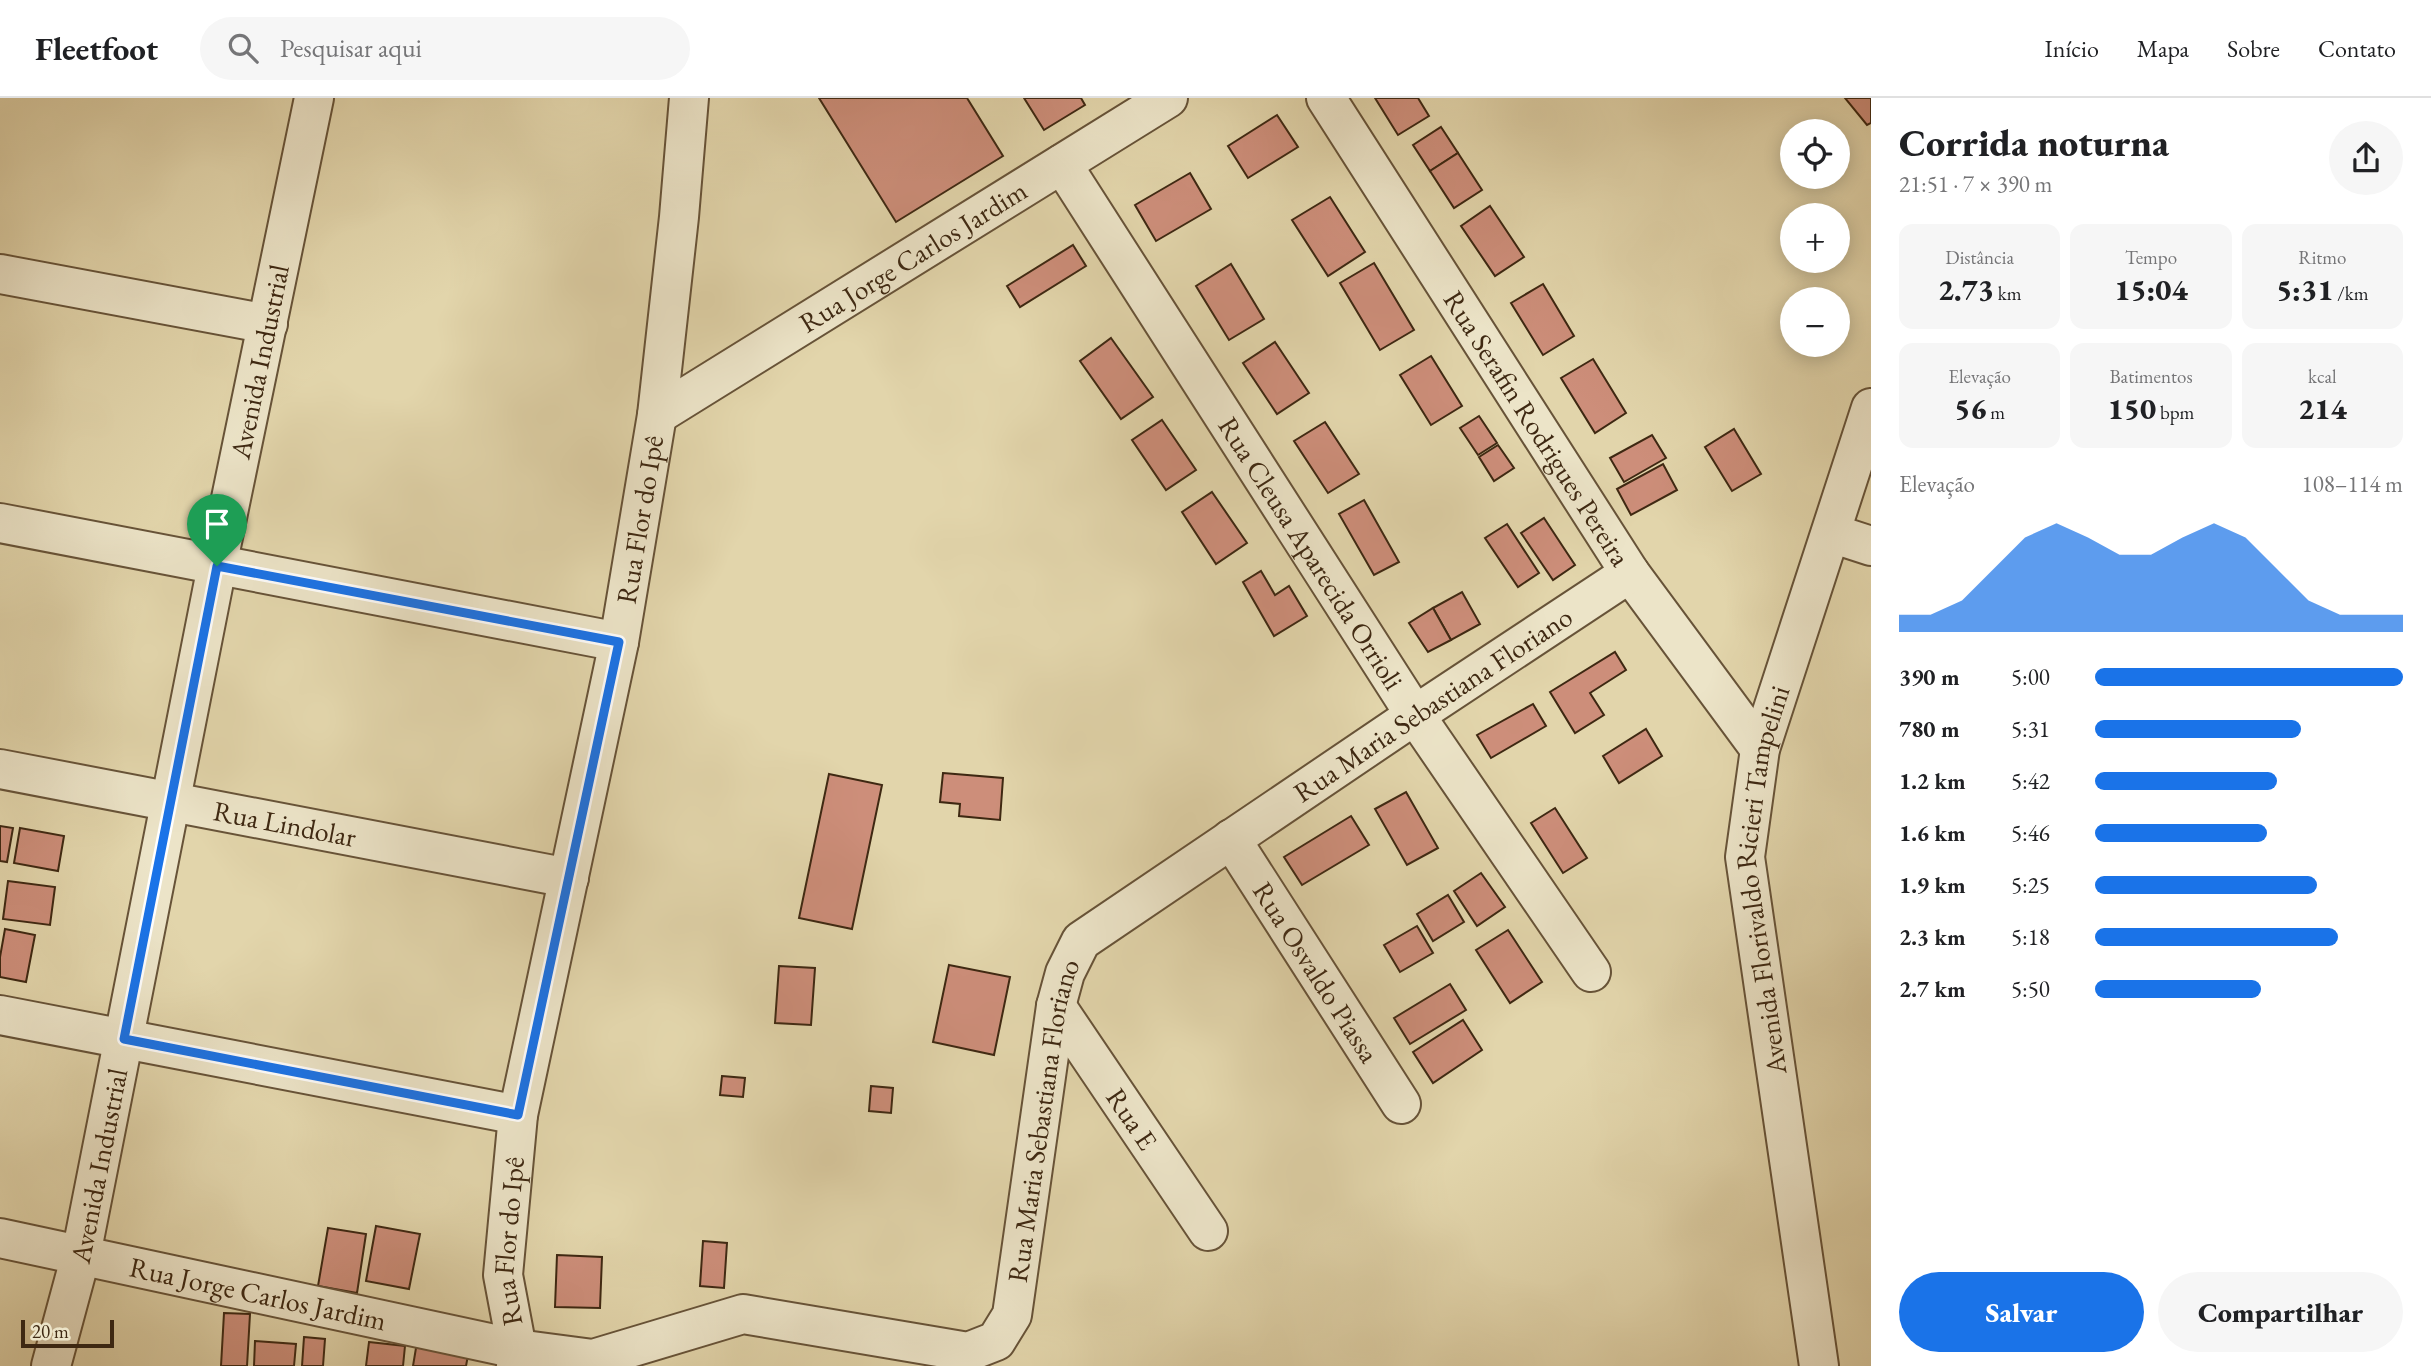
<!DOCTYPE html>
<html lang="pt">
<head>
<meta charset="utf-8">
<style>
	body { margin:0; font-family:"EB Garamond",serif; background:#f6f6f6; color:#202124; height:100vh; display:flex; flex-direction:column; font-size:26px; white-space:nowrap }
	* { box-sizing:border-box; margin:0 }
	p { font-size:23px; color:#757577 }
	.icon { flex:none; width:38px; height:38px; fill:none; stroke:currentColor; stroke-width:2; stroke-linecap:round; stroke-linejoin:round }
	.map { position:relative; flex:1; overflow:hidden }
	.drawer { display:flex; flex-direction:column; background:#fff; width:560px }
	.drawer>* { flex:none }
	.tools { position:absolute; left:1780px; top:21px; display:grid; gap:14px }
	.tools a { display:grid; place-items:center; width:70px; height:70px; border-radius:50%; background:#fff; box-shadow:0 4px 18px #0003; font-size:35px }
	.scale { position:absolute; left:21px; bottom:18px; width:93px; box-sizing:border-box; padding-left:7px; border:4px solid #3e2812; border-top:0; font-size:19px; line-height:24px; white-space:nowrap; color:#3e2812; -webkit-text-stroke:5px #ece4c8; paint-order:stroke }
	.pin { position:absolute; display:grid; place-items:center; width:60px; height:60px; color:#fff; margin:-72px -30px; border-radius:50% 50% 50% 0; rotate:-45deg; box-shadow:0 0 7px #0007 }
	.pin .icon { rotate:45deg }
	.round { display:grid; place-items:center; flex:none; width:74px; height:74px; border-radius:37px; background:#f6f6f6 }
	.overview { display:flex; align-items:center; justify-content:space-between; height:119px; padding:0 28px }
	h1 { font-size:38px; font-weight:800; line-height:52px }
	.metrics { display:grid; grid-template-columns:repeat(3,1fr); gap:10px; height:119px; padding:7px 28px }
	.metrics div { display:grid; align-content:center; border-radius:14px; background:#f6f6f6; text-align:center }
	.metrics b { font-size:30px; font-weight:800 }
	.metrics small { font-size:19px; font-weight:400 }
	.metrics p { font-size:19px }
	.chart { height:196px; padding:14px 28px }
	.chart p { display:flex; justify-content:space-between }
	.chart svg { width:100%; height:126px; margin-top:7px; fill:#1a73e8; opacity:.7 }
	.primary-button { display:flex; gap:14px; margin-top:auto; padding:14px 28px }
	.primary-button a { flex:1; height:80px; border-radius:42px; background:#1a73e8; color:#fff; font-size:28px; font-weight:800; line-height:80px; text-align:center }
	.primary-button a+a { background:#f6f6f6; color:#202124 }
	ul { padding:0 28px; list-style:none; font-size:23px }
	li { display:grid; grid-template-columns:112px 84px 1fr; align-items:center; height:52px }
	li i { height:18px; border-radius:9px; background:#1a73e8 }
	header { display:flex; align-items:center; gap:42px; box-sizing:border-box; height:98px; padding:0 35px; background:#fff; border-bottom:2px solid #e0e0e0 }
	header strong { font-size:33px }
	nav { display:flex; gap:38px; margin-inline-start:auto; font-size:24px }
	.search { width:490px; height:63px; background:#f6f6f6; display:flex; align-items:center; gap:18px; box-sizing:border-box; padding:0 24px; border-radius:38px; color:#757577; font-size:26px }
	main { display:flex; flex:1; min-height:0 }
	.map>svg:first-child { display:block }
	.building { fill:#cd8e7a; stroke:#3e2812; stroke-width:2 }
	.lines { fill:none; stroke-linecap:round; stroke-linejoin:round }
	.minor-casing { stroke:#675338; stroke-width:42 }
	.minor { stroke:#ece4c8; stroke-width:38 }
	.route-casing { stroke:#fff; stroke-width:14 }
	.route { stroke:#1a73e8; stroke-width:9 }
	.labels { text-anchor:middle; stroke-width:7; stroke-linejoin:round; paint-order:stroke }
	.street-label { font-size:28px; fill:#3e2812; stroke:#ece4c8 }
</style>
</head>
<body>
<header>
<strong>Fleetfoot</strong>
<div class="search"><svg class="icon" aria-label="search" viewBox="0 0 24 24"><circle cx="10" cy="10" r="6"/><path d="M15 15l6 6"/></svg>Pesquisar aqui</div>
<nav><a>Início</a><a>Mapa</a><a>Sobre</a><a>Contato</a></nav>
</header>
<main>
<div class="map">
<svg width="1871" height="1268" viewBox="0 0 1871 1268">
	<rect width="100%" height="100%" fill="#e2d5ab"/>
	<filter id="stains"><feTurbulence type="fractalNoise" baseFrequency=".00286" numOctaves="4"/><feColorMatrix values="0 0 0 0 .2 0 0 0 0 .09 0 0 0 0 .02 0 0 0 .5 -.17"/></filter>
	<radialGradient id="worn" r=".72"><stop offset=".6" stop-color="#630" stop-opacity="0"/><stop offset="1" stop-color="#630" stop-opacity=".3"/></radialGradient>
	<g class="building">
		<polygon points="819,0 967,0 1003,58 896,124"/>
		<polygon points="1024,0 1081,0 1085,7 1044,32"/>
		<polygon points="1375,0 1418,0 1429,18 1398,37"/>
		<polygon points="1845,0 1871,0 1871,25 1867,27"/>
		<polygon points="1277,17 1298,49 1248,80 1228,48"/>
		<polygon points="1441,29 1458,55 1430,73 1413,47"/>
		<polygon points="1458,55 1482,92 1454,110 1430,73"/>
		<polygon points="1190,75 1211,111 1156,143 1135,107"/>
		<polygon points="1330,99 1365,154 1328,178 1292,122"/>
		<polygon points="1490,108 1524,159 1495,178 1461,128"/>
		<polygon points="1073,147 1086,168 1020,209 1007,188"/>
		<polygon points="1374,165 1414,232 1380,252 1340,185"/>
		<polygon points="1231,166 1264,221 1229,242 1196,188"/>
		<polygon points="1543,186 1574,238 1543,257 1511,205"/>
		<polygon points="1111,240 1153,299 1121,321 1080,263"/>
		<polygon points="1275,244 1309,295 1277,316 1243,265"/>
		<polygon points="1431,258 1462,308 1431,327 1400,277"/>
		<polygon points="1593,261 1626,315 1595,335 1561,280"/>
		<polygon points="1479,318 1497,345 1478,357 1460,330"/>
		<polygon points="1162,322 1196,372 1166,392 1132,342"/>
		<polygon points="1325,324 1359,376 1328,395 1294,343"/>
		<polygon points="1734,331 1761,376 1732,393 1705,349"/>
		<polygon points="1652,337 1666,360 1624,384 1610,360"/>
		<polygon points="1498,347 1514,370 1494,383 1479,359"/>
		<polygon points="1663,366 1677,392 1631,417 1617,391"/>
		<polygon points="1212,394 1247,445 1216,466 1182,414"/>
		<polygon points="1364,402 1399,464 1374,477 1339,416"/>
		<polygon points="1544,420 1575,467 1553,482 1521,435"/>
		<polygon points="1507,426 1539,475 1518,489 1485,440"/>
		<polygon points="1261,473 1275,497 1289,488 1307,518 1274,538 1243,484"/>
		<polygon points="1462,494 1480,526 1451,542 1433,510"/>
		<polygon points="1433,510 1451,542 1428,554 1409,525"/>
		<polygon points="1615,554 1626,572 1590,595 1604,617 1575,635 1550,594"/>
		<polygon points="1533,606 1546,628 1491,660 1477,637"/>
		<polygon points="1646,631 1662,658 1619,685 1603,658"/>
		<polygon points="943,675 1003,680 1000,722 959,718 960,706 940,704"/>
		<polygon points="829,676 882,687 852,831 799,820"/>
		<polygon points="1406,694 1438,750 1407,767 1375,711"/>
		<polygon points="1555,710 1587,760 1563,775 1531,725"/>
		<polygon points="1351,718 1369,747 1302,787 1284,759"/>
		<polygon points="0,728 13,730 7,764 0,763"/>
		<polygon points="20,730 64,738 58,773 14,765"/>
		<polygon points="1481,775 1505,809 1477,828 1454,793"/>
		<polygon points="8,783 55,789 50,827 3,821"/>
		<polygon points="1448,797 1464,824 1433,843 1417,816"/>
		<polygon points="1417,828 1433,855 1400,874 1384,847"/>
		<polygon points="5,831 35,837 26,884 0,879 0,859"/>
		<polygon points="1508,832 1542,884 1510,905 1476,852"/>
		<polygon points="949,867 1010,879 994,957 933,944"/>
		<polygon points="779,868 815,870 811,927 775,925"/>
		<polygon points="1450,886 1466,912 1410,946 1394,920"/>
		<polygon points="1463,922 1482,952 1433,985 1413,954"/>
		<polygon points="722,978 745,980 743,999 720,997"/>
		<polygon points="871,988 893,990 891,1015 869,1013"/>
		<polygon points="376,1128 420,1136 409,1191 366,1183"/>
		<polygon points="328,1130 366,1136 357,1195 318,1188"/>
		<polygon points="703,1143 727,1145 724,1190 700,1188"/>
		<polygon points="557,1157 602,1159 600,1210 555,1209"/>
		<polygon points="224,1215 250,1216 247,1268 221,1268"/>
		<polygon points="304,1239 325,1241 323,1268 302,1268"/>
		<polygon points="255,1243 296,1246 294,1268 254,1268"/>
		<polygon points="369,1244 405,1248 403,1268 366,1268"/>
		<polygon points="417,1244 469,1252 466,1268 413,1268"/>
	</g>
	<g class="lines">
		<defs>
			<g id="minor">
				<path id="s1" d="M1326,0L1630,475L1760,651"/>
				<path id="s2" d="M1062,66L1415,617L1591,874"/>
				<polyline points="0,176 268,226"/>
				<path id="s3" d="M657,317L1168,0"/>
				<polyline points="0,425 619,544"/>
				<polyline points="1831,435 1871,448"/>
				<path id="s4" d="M0,671L569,780"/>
				<path id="s5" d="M1231,741L1401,1006"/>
				<path id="s6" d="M1056,908L1208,1133"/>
				<polyline points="0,917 518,1017"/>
				<path id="s7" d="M0,1140L517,1251L593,1261L743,1216L968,1254L996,1243L1012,1217L1056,908L1065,875L1081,843L1415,617L1630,475"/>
				<path id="s8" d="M51,1268L81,1157L217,468L314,0"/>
				<path id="s9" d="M516,1268L517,1251L503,1177L518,1017L619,544L657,317L679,119L689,0"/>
				<path id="s10" d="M1819,1268L1745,759L1760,651L1871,310"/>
			</g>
		</defs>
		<use href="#minor" class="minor-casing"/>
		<use href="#minor" class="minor"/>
	</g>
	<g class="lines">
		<defs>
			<polygon id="route" points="217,468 619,544 518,1017 124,941"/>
		</defs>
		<use href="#route" class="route-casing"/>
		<use href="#route" class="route"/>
	</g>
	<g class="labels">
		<g class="street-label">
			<text dy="10" stroke="none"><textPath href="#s3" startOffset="301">Rua Jorge Carlos Jardim</textPath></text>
			<text dy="10" stroke="none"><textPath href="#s8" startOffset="1026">Avenida Industrial</textPath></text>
			<text dy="10" stroke="none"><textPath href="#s1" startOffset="392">Rua Serafin Rodrigues Pereira</textPath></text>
			<text dy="10" stroke="none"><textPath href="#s9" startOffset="861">Rua Flor do Ipê</textPath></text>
			<text dy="10" stroke="none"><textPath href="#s2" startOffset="462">Rua Cleusa Aparecida Orrioli</textPath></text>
			<text dy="10" stroke="none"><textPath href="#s7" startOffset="1857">Rua Maria Sebastiana Floriano</textPath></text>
			<text dy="10" stroke="none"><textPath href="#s4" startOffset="290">Rua Lindolar</textPath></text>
			<text dy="10" stroke="none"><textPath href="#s10" startOffset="492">Avenida Florivaldo Ricieri Tampelini</textPath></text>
			<text dy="10" stroke="none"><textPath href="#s5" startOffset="158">Rua Osvaldo Piassa</textPath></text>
			<text dy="10" stroke="none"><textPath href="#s6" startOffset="136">Rua E</textPath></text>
			<text dy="10" stroke="none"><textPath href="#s7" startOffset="1248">Rua Maria Sebastiana Floriano</textPath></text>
			<text dy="10" stroke="none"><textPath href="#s8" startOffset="206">Avenida Industrial</textPath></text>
			<text dy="10" stroke="none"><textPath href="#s9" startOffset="126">Rua Flor do Ipê</textPath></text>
			<text dy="10" stroke="none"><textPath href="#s7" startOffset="264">Rua Jorge Carlos Jardim</textPath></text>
		</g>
	</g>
	<rect width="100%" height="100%" filter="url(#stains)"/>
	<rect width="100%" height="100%" fill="url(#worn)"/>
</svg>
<div class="tools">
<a><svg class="icon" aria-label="locate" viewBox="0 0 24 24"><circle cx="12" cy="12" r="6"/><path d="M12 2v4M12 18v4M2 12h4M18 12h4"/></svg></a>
<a>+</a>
<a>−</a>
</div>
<div class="scale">20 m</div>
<div class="pin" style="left:217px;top:468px;background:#1e9e55"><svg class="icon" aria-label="arrive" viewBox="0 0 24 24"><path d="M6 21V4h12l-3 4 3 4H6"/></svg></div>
</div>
<section class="drawer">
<div class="overview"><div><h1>Corrida noturna</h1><p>21:51 · 7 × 390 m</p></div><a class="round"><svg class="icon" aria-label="share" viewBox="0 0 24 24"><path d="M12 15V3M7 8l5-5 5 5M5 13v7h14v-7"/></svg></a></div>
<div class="metrics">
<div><p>Distância</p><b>2.73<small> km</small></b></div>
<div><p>Tempo</p><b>15:04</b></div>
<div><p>Ritmo</p><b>5:31<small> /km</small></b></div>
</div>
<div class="metrics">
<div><p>Elevação</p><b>56<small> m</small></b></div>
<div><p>Batimentos</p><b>150<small> bpm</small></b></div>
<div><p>kcal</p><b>214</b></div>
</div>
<div class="chart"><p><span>Elevação</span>108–114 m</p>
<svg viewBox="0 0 160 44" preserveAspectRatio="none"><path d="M0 44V38L10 38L20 33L30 22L40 11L50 6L60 11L70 17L80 17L90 11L100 6L110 11L120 22L130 33L140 38L150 38L160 38V44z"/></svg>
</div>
<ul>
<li><b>390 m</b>5:00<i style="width:100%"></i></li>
<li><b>780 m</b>5:31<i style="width:67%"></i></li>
<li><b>1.2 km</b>5:42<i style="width:59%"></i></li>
<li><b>1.6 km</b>5:46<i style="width:56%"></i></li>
<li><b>1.9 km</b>5:25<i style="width:72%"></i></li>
<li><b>2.3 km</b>5:18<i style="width:79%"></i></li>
<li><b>2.7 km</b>5:50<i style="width:54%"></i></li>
</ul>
<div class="primary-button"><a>Salvar</a><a>Compartilhar</a></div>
</section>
</main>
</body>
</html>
